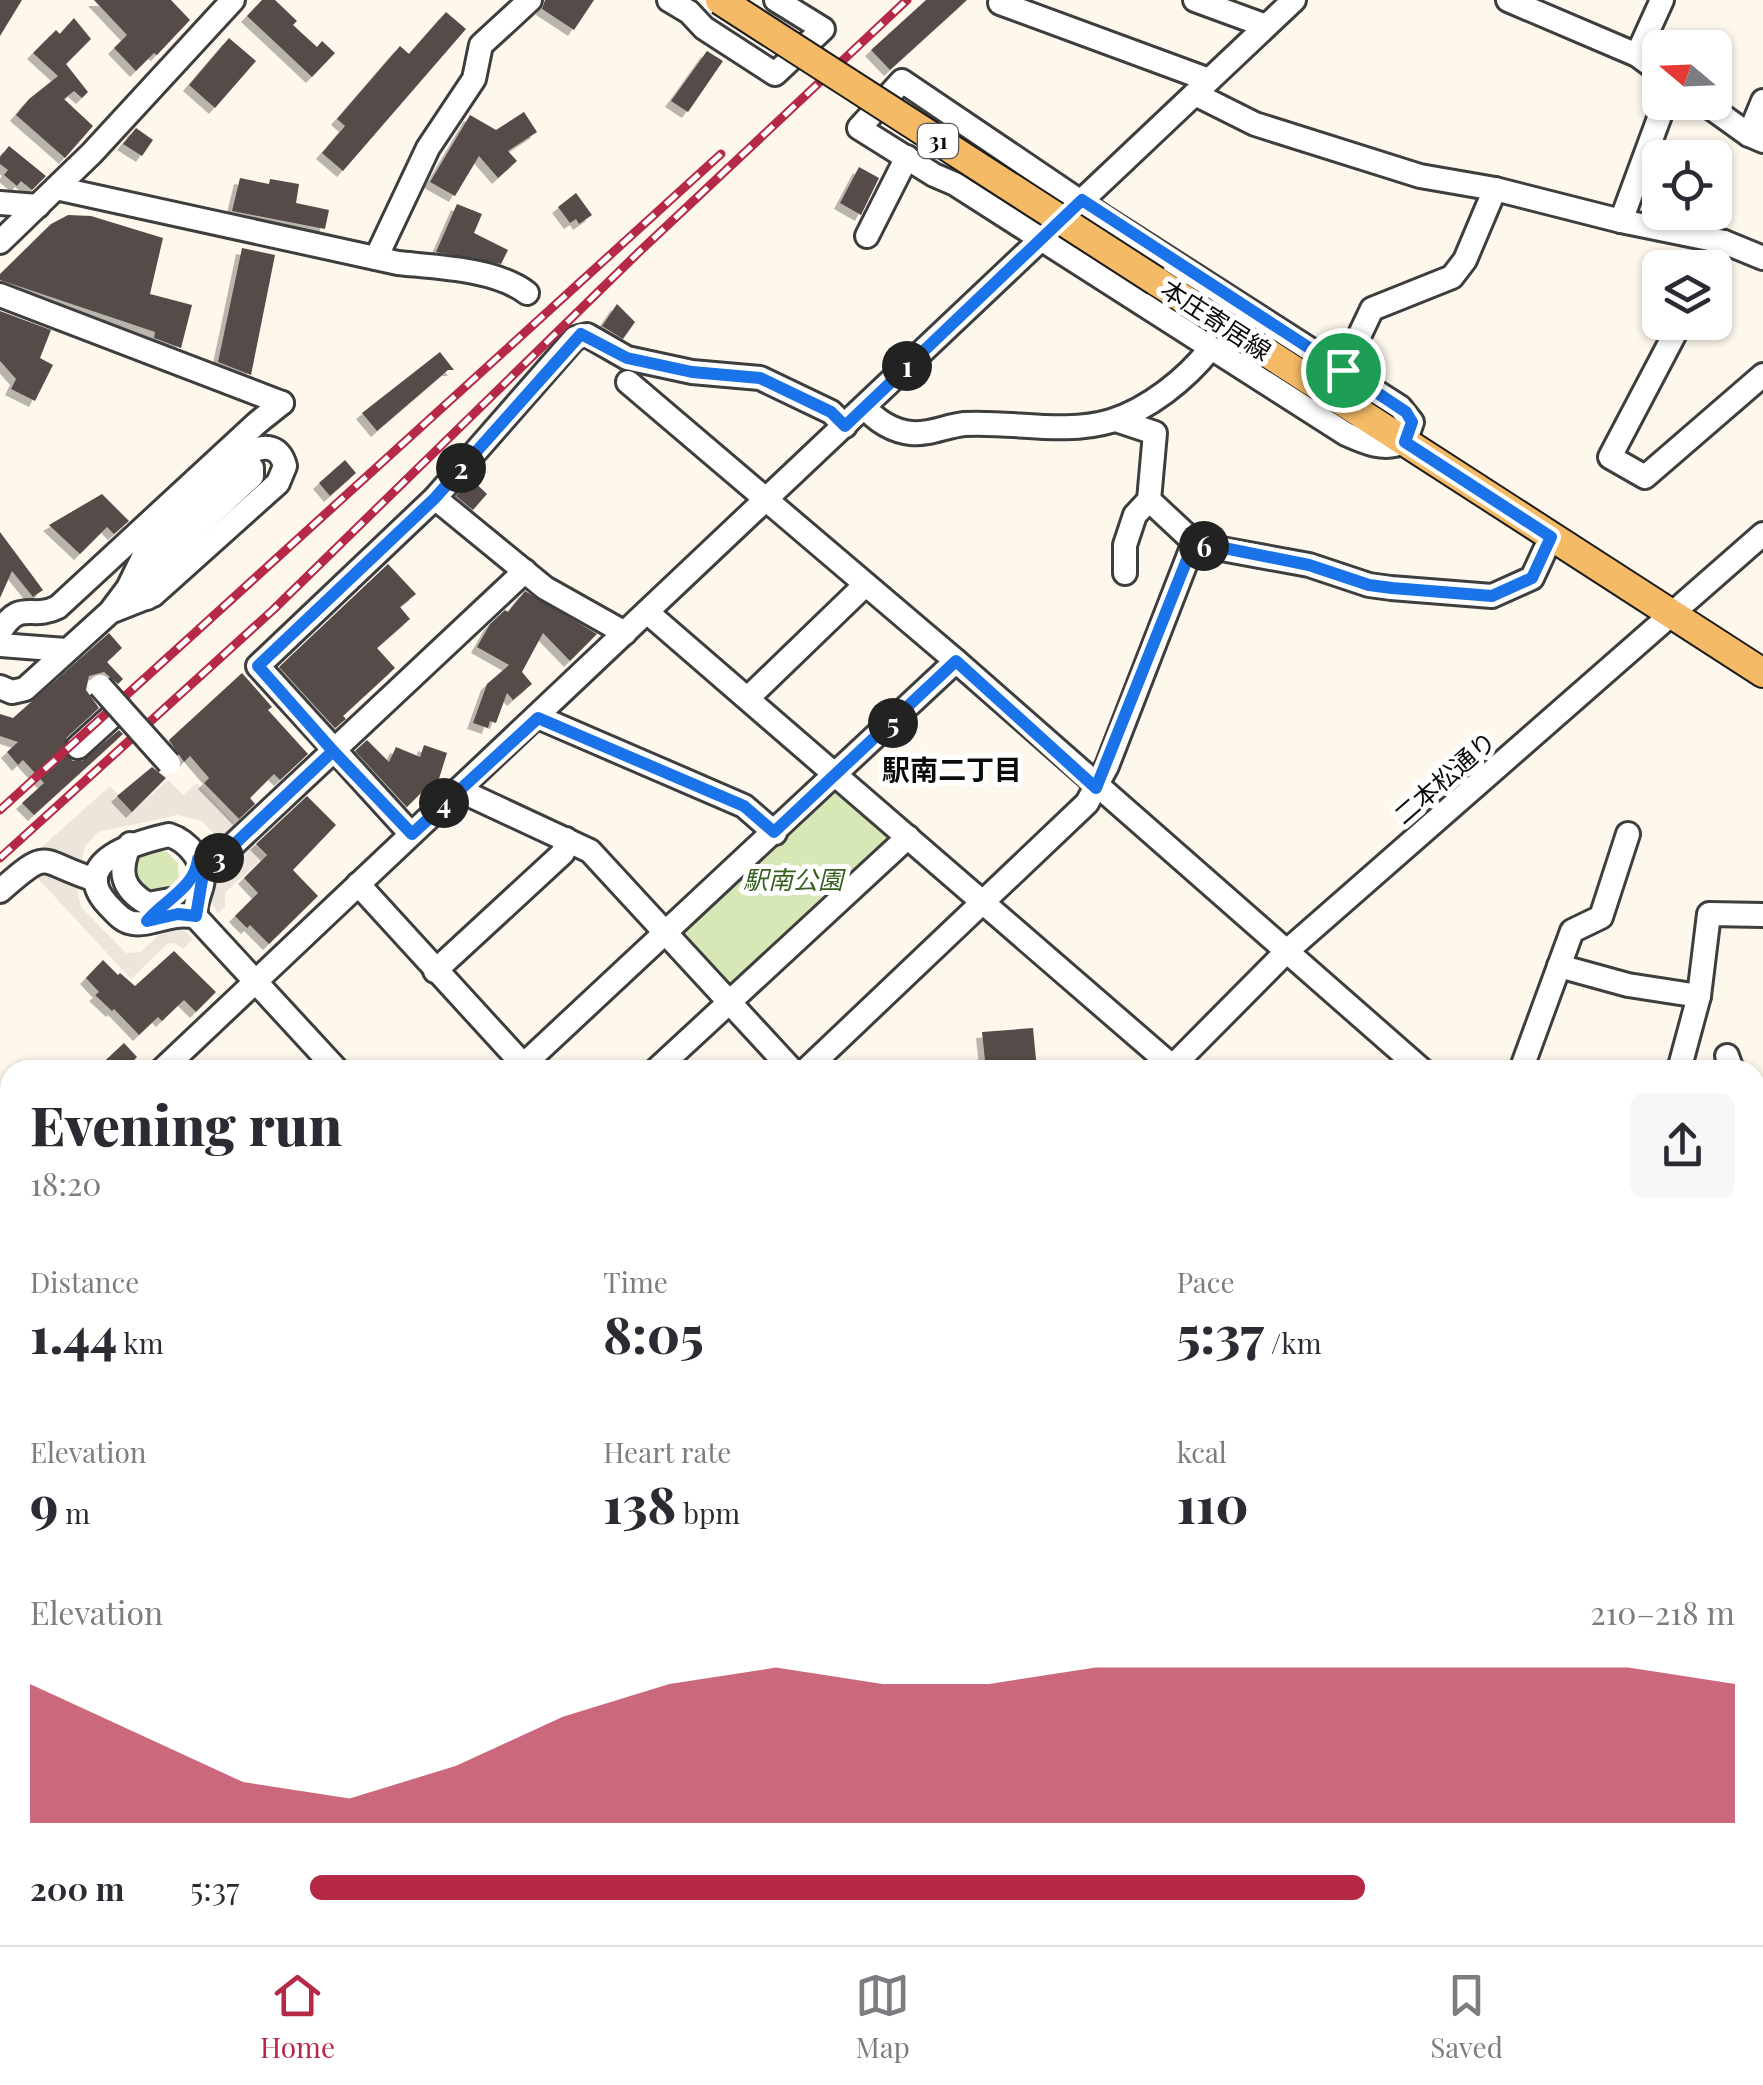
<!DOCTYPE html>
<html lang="en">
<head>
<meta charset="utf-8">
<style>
	body { margin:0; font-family:"Playfair Display","Noto Sans JP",serif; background:#f7f7f7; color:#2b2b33; height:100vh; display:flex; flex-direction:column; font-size:38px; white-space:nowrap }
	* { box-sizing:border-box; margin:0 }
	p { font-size:32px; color:#7c7c81 }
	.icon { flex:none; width:55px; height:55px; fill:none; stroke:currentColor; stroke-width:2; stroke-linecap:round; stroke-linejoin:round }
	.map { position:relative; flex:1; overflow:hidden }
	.side { position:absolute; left:0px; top:1060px; width:1765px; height:885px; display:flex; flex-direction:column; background:#fff; border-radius:30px 30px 0 0; box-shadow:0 2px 8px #0004 }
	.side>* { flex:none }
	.needle { width:65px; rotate:289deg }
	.fabs { position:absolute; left:1642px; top:30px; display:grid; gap:20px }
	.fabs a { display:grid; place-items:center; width:90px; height:90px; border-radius:15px; background:#fff; box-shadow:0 2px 8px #0004; font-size:50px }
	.pin { position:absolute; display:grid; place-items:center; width:85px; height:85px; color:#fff; margin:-42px; border:5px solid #fff; border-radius:50%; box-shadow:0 2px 10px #0007 }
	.km { position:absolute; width:50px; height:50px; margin:-25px; border-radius:50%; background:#222; color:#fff; font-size:28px; line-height:50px; text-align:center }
	.round { display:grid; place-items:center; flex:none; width:105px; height:105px; border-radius:15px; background:#f7f7f7 }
	.overview { display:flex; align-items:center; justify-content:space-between; height:170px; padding:0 30px }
	h1 { font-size:55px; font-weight:800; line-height:75px }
	.figures { display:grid; grid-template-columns:repeat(3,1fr); gap:15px; height:170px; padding:10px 30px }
	.figures div { display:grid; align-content:center }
	.figures b { font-size:50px; font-weight:800 }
	.figures small { font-size:28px; font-weight:400 }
	.figures p { font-size:28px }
	.chart { height:280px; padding:20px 30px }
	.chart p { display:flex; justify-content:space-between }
	.chart svg { width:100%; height:180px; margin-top:10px; fill:#b62946; opacity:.7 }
	ul { padding:0 30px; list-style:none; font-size:32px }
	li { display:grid; grid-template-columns:160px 120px 1fr; align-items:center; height:75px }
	li i { height:25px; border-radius:12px; background:#b62946 }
	.dock { display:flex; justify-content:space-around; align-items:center; height:140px; border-top:2px solid #e1e1e2; background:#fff; font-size:28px; color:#7c7c81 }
	.dock a { display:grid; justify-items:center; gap:5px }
	.dock .selected { color:#b62946 }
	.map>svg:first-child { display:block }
	.green { fill:#d7e7b6 }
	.plaza { fill:#ede5db }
	.building { fill:#544b48; filter:url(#shadow) }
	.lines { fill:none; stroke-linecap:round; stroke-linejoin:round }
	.minor-casing { stroke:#3e3e3e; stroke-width:28 }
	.major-casing { stroke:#1c1c1c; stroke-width:32 }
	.minor { stroke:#fff; stroke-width:22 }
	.major { stroke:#f4ba65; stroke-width:28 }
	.rail-casing { stroke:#b62946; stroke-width:9 }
	.rail { stroke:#fff; stroke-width:5; stroke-dasharray:15; stroke-linecap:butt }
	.minor-bridge-casing { stroke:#3e3e3e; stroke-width:28; stroke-linecap:butt }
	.major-bridge-casing { stroke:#1c1c1c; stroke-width:32; stroke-linecap:butt }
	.minor-bridge { stroke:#fff; stroke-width:22 }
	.major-bridge { stroke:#f4ba65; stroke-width:28 }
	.route-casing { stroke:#fff; stroke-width:20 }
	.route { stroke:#1a73e8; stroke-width:12 }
	.labels { text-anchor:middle; stroke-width:10; stroke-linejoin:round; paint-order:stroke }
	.shield { fill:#fff; stroke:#545454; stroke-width:2.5 }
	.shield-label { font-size:22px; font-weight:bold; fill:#0b0b0b }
	.street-label { font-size:25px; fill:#0b0b0b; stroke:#fff }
	.park-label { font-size:25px; font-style:italic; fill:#37601f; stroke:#fff }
	.neighbourhood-label { font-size:28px; font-weight:bold; fill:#0b0b0b; stroke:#fff }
</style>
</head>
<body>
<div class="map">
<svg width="1763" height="1945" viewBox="0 0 1763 1945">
	<defs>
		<filter id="shadow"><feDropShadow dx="-6" dy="6" stdDeviation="0" flood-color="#0004"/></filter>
	</defs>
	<rect width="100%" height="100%" fill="#fef7eb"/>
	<g class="green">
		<polygon points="838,786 896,832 728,991 679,937 680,932"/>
		<polygon points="152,850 167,852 178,863 179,880 168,894 149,895 129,874 130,865"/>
	</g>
	<g class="plaza">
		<polygon points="168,780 183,795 197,783 241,830 222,843 202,821 178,815 98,832 86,845 80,863 35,853 110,786 133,811"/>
		<polygon points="249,839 265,856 225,893 225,907 218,913 208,898 211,888 229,870 230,856"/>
		<polygon points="40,867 76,883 81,907 126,953 141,952 166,928 178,925 193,939 183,949 175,943 167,944 131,979 31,871"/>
	</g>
	<g class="building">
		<polygon points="0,0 22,0 0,36"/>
		<polygon points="94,0 171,0 190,20 157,55 154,53 136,71 114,48 127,35"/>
		<polygon points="262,0 275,0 297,21 293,25 317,47 322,41 335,53 312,77 247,16"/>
		<polygon points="545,0 594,0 574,30 542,9"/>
		<polygon points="926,0 967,0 890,70 871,50"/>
		<polygon points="446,12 466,29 343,171 322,153 345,126 337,119 400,46 409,54"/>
		<polygon points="74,18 91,39 66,64 88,92 82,98 74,91 64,99 93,126 65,158 16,115 29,99 58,76 33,53 56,30 60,34"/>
		<polygon points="229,38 256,61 215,108 189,85"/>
		<polygon points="707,51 723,61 688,112 671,101"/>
		<polygon points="524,112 537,132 508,151 517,161 498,178 479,156 455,196 430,182 470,115 496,130"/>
		<polygon points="136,128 153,140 142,156 123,144"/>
		<polygon points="9,146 46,176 32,190 21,181 17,186 4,175 8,170 0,164 0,157"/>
		<polygon points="859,167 879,178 861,215 840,203"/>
		<polygon points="240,178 269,184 270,179 299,184 296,203 329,210 325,229 232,211"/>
		<polygon points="576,193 592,215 579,224 576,219 570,223 558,207"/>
		<polygon points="457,204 482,214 474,233 508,250 501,264 436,252"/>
		<polygon points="68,215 91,216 163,238 150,294 192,305 181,348 154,338 155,332 0,280 0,274 51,224"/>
		<polygon points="242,248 275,255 251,375 218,362"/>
		<polygon points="617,304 635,322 623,339 602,326"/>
		<polygon points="0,311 51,330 40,358 53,365 35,401 11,389 16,379 0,361"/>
		<polygon points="440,352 454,370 448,370 377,431 362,413"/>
		<polygon points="345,460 356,473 330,496 319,483"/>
		<polygon points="471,479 487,494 473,510 456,496"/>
		<polygon points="102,494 129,521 114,534 107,527 80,554 49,525"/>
		<polygon points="0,532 43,590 33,597 12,571 0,598"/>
		<polygon points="388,564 416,594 400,607 410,619 377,648 395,668 343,716 346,719 335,728 279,667"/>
		<polygon points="525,591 597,634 570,661 543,633 522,672 532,684 513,700 507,693 496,723 490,721 488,728 473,723 487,684 509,665 477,647 490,624 505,610 508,612"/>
		<polygon points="109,633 122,648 107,662 123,679 118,684 104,672 89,676 86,690 99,708 67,737 64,751 73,761 82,761 119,730 123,734 34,815 22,803 44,783 23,760 18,765 7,752 18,742 0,736 0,714 13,718"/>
		<polygon points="242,673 272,707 268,710 308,754 280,780 274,774 250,798 255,804 239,819 204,783 209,778 190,756 184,762 169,740"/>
		<polygon points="367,740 389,762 396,747 420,757 424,745 447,753 438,782 433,781 407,807 355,751"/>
		<polygon points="152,767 166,778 132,812 117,796"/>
		<polygon points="307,796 336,825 293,870 318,896 269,944 250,925 247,928 235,916 258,893 244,878 267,855 256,844"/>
		<polygon points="174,951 216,992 196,1012 184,1000 162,1021 158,1017 139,1035 114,1009 112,1011 95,995 99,992 86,978 103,960 118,975 120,973 135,986"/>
		<polygon points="1033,1028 1037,1070 986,1070 982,1032"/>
		<polygon points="124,1043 137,1057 125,1070 95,1070"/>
	</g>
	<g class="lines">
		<defs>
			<g id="minor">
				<polyline points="669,0 689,12 704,28 775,74 823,29 776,0"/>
				<polyline points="1001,0 1000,3 1209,80"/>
				<polyline points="1195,0 1266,26"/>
				<polyline points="1508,0 1637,55 1660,72"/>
				<polyline points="1637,55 1662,0"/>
				<path d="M902,81L1103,217L1400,407L1412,422L1405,442C1384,451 1366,443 1346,434L955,184L934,175L859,128Z"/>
				<polyline points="1195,94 1255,124 1420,176 1495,189 1621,221 1724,242 1763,258"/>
				<polyline points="1703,102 1749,135 1763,141"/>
				<polyline points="1749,135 1763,101"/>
				<path d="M56,188L398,263C436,267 496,269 527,293"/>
				<polyline points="0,203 38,206"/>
				<polyline points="1621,221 1665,102"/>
				<polyline points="867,236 907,157"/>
				<polyline points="0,242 92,153 233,0"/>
				<polyline points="376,258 428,148 474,79 481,45 530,0"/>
				<polyline points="1710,268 1724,242"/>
				<polyline points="0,295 282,403"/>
				<polyline points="1681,322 1610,457 1645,477 1763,375"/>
				<polyline points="1343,370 1372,309 1452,277 1465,260 1495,189"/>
				<polyline points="628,382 956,661 1422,1070"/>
				<path d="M865,407C876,421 893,431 911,433C929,435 946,426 964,424C1012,421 1064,435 1111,421C1149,409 1186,379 1210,349"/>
				<polyline points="1116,420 1155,433 1149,500 1135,515 1125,545 1125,573"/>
				<polyline points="435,498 545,588 625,633"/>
				<polyline points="1149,500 1194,542 1205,546 1309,565 1369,585 1391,588 1492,596 1532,578 1551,537"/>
				<polyline points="147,598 160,561 252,476 252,468 247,463 238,464"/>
				<polyline points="647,612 1172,1066"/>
				<path d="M0,632C21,598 31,621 58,607L257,423L282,403"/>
				<polyline points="0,645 66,650"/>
				<path d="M0,687L12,692L25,689L110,612L128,588L148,547L250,452C267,444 280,447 285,466L278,483L153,595L110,612"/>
				<polyline points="748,698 865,585"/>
				<polyline points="538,717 744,806 775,833"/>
				<polyline points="78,747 120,709"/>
				<polyline points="459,790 590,851 792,1070"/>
				<polyline points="411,834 258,666 435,498 575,338 587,335 627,358 692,372 760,378 831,412 845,426"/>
				<path d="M169,835C188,841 207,863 202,885C199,897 194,904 196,917C170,911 152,926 133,923C122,922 115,912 108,905C67,861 138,842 169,835Z"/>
				<path d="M130,844C118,871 121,889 148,904L170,900"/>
				<polyline points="203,873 525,571"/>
				<polyline points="358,884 528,1070"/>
				<path d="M0,891C52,845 37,862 96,880"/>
				<polyline points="196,917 337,1070"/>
				<polyline points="1559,966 1628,985 1699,996"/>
				<polyline points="435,971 563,853 566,839"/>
				<polyline points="1727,1056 1732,1070"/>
				<polyline points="162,1070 1294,0"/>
				<polyline points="518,1070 956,661"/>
				<polyline points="656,1070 908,837"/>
				<polyline points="806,1070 1087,803 1107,766 1194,542"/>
				<polyline points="1169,1070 1287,951 1763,534"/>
				<polyline points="1521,1070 1572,931 1601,917 1628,834"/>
				<polyline points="1679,1070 1699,996 1709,914 1763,915"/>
				<polyline points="0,1224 10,1214"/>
				<polyline points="1755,1231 1763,1234"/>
				<polyline points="0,1291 10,1288"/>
				<polyline points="1755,1346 1763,1349"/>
				<polyline points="0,1359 10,1362"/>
				<polyline points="1755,1481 1763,1453"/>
				<polyline points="0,1486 10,1488"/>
				<polyline points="1755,1636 1763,1638"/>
				<polyline points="0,1691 10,1696"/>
				<polyline points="1755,1801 1763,1776"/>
				<polyline points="0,1818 10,1809"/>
				<polyline points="0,1879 10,1890"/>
				<polyline points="50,1935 59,1945"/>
				<polyline points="286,1935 294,1945"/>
				<polyline points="630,1935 639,1945"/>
				<polyline points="926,1935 935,1945"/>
				<polyline points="1132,1935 1141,1945"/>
				<polyline points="1326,1935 1336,1945"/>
				<polyline points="1507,1935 1517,1945"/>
				<polyline points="5,1945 22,1935"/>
				<polyline points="204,1945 215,1935"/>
				<polyline points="432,1945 443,1935"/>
				<polyline points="652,1945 664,1935"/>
				<polyline points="876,1945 888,1935"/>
				<polyline points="1571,1945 1575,1935"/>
				<polyline points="1709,1945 1712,1935"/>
			</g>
			<polyline id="major" points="1156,281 1763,673"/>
		</defs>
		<use href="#minor" class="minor-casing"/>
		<use href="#major" class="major-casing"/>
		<use href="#minor" class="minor"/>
		<use href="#major" class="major"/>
		<defs>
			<g id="rail">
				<polyline points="0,810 721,154"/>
				<polyline points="0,858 273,610 638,253 907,0"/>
			</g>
		</defs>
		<use href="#rail" class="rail-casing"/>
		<use href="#rail" class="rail"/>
		<defs>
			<polyline id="minor-bridge" points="100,686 169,763"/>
			<polyline id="major-bridge" points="720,0 1156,281"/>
		</defs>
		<use href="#minor-bridge" class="minor-bridge-casing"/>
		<use href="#major-bridge" class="major-bridge-casing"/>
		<use href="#minor-bridge" class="minor-bridge"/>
		<use href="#major-bridge" class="major-bridge"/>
	</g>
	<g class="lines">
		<defs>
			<path id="route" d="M1343,370L1082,200L845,426L831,412L760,378L692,372L627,358L581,334L435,498L258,666L333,751L203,874L196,916L178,914L147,921C163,901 195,888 198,859L203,874L333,751L412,834L538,718L744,806L774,832L956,661L1096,788L1194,542L1309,565L1369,585L1392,588L1492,596L1532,578L1551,537L1405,442L1412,422L1406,412L1343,370"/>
		</defs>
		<use href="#route" class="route-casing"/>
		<use href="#route" class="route"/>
	</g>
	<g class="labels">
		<rect class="shield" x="918" y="124" width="40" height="34" rx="8"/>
		<g class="shield-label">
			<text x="938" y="149">31</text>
		</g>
		<g class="street-label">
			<text transform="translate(1216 320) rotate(33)" y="9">本庄寄居線</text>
			<text transform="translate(1445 778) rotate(-41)" y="9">二本松通り</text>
		</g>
		<g class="park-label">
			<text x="793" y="889">駅南公園</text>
		</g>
		<g class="neighbourhood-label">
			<text x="952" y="780">駅南二丁目</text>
		</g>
	</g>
</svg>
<div class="fabs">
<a><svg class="needle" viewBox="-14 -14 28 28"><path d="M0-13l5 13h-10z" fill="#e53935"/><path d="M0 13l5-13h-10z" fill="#7c7c81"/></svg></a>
<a><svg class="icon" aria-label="locate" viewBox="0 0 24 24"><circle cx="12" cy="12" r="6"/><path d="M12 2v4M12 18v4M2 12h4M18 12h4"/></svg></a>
<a><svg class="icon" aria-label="layers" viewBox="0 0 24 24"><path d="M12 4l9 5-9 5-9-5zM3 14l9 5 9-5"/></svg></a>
</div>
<div class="pin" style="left:1343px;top:370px;background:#1e9e55"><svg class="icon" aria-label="arrive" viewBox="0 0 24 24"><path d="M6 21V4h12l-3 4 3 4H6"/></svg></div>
<b class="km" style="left:907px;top:366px">1</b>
<b class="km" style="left:461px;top:468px">2</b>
<b class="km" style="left:219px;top:858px">3</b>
<b class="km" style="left:444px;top:803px">4</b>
<b class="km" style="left:893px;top:723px">5</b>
<b class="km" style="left:1204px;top:546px">6</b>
<section class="side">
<div class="overview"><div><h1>Evening run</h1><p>18:20</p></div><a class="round"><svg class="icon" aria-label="share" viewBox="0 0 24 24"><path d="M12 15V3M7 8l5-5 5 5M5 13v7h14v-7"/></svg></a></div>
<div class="figures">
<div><p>Distance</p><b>1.44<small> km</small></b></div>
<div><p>Time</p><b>8:05</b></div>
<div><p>Pace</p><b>5:37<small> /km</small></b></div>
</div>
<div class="figures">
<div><p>Elevation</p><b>9<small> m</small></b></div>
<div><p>Heart rate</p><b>138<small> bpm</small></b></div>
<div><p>kcal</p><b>110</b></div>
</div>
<div class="chart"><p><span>Elevation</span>210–218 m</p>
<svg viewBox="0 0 160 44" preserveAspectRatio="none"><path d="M0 44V10L10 22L20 34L30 38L40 30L50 18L60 10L70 6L80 10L90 10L100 6L110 6L120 6L130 6L140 6L150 6L160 10V44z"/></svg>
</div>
<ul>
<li><b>200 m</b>5:37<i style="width:74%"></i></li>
</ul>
</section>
</div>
<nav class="dock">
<a class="selected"><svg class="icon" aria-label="home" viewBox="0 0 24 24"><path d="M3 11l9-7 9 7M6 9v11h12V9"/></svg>Home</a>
<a><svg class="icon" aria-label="map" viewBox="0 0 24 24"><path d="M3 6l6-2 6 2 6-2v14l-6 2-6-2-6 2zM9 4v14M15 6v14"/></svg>Map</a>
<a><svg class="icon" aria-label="saved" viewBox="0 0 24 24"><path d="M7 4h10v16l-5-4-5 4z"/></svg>Saved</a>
</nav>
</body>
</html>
